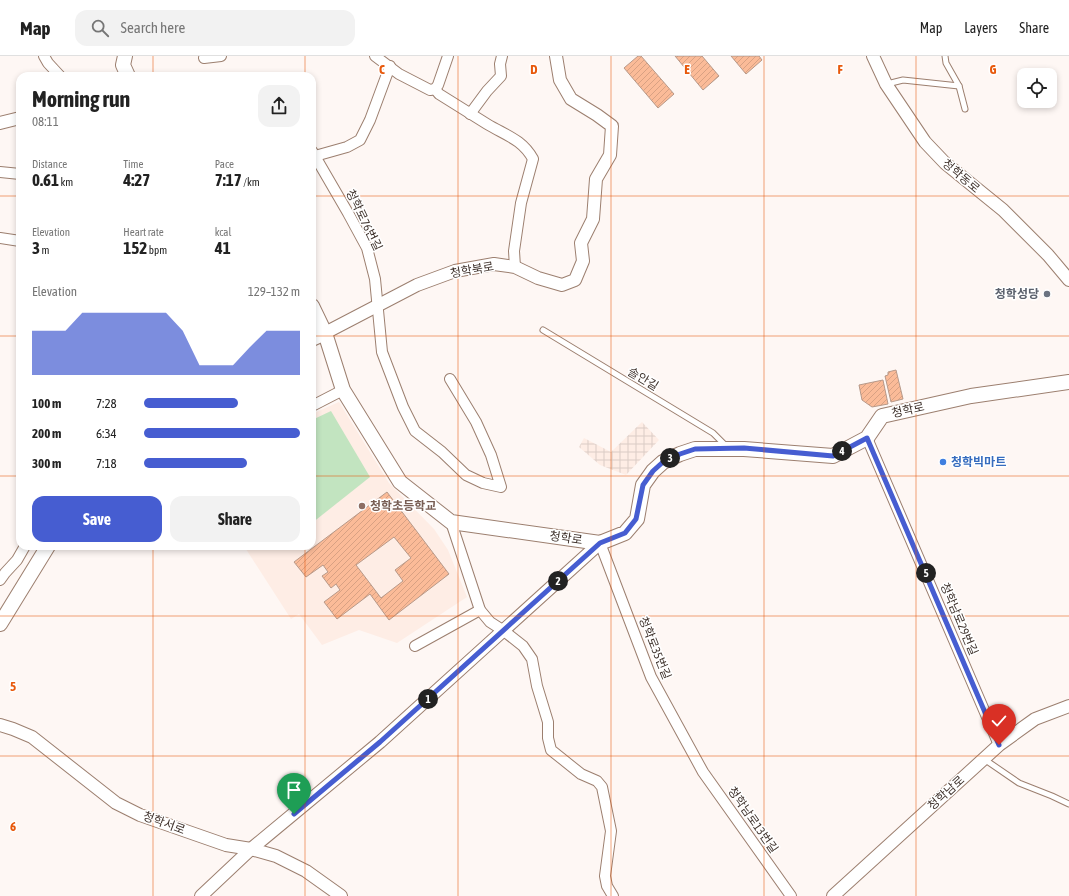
<!DOCTYPE html>
<html lang="en">
<head>
<meta charset="utf-8">
<style>
	body { margin:0; font-family:"Asap Condensed","Noto Sans KR",sans-serif; background:#f2f2f2; color:#222; height:100vh; display:flex; flex-direction:column; font-size:15px; white-space:nowrap }
	* { box-sizing:border-box; margin:0 }
	p { font-size:13px; color:#767676 }
	.icon { flex:none; width:22px; height:22px; fill:none; stroke:currentColor; stroke-width:2; stroke-linecap:round; stroke-linejoin:round }
	.map { position:relative; flex:1; overflow:hidden }
	.panel { position:absolute; left:16px; top:16px; width:300px; height:478px; display:flex; flex-direction:column; background:#fff; border-radius:12px; box-shadow:0 2px 6px #0003 }
	.panel>* { flex:none }
	.controls { position:absolute; left:1017px; top:12px; display:grid; gap:8px }
	.controls a { display:grid; place-items:center; width:40px; height:40px; border-radius:8px; background:#fff; box-shadow:0 2px 6px #0003; font-size:20px }
	.pin { position:absolute; display:grid; place-items:center; width:34px; height:34px; color:#fff; margin:-41px -17px; border-radius:50% 50% 50% 0; rotate:-45deg; box-shadow:0 0 4px #0007 }
	.pin .icon { rotate:45deg }
	.km { position:absolute; width:20px; height:20px; margin:-10px; border-radius:50%; background:#222; color:#fff; font-size:11px; line-height:20px; text-align:center }
	.round { display:grid; place-items:center; flex:none; width:42px; height:42px; border-radius:12px; background:#f2f2f2 }
	.summary { display:flex; align-items:center; justify-content:space-between; height:68px; padding:0 16px }
	h1 { font-size:22px; font-weight:700; line-height:30px }
	.metrics { display:grid; grid-template-columns:repeat(3,1fr); gap:6px; height:68px; padding:4px 16px }
	.metrics div { display:grid; align-content:center }
	.metrics b { font-size:17px; font-weight:700 }
	.metrics small { font-size:11px; font-weight:400 }
	.metrics p { font-size:11px }
	.chart { height:112px; padding:8px 16px }
	.chart p { display:flex; justify-content:space-between }
	.chart svg { width:100%; height:72px; margin-top:4px; fill:#465dd1; opacity:.7 }
	.cta { display:flex; gap:8px; margin-top:auto; padding:8px 16px }
	.cta a { flex:1; height:46px; border-radius:12px; background:#465dd1; color:#fff; font-size:16px; font-weight:700; line-height:46px; text-align:center }
	.cta a+a { background:#f2f2f2; color:#222 }
	ul { padding:0 16px; list-style:none; font-size:13px }
	li { display:grid; grid-template-columns:64px 48px 1fr; align-items:center; height:30px }
	li i { height:10px; border-radius:5px; background:#465dd1 }
	header { display:flex; align-items:center; gap:24px; box-sizing:border-box; height:56px; padding:0 20px; background:#fff; border-bottom:1px solid #e0e0e0 }
	header strong { font-size:19px }
	nav { display:flex; gap:22px; margin-inline-start:auto; font-size:14px }
	.search { width:280px; height:36px; background:#f2f2f2; display:flex; align-items:center; gap:10px; box-sizing:border-box; padding:0 14px; border-radius:12px; color:#767676; font-size:15px }
	.map>svg:first-child { display:block }
	.built { fill:#feede5 }
	.industrial { fill:url(#industrial-grid) }
	.garden { fill:#c2e4c0 }
	.building { fill:url(#building-hatch); stroke:#b79989; fill-rule:evenodd }
	.lines { fill:none; stroke-linecap:round; stroke-linejoin:round }
	.service-casing { stroke:#9c7f6f; stroke-width:7 }
	.minor-casing { stroke:#9c7f6f; stroke-width:12 }
	.tertiary-casing { stroke:#9c7f6f; stroke-width:14 }
	.secondary-casing { stroke:#9c7f6f; stroke-width:16 }
	.service { stroke:#fff; stroke-width:5 }
	.minor { stroke:#fff; stroke-width:10 }
	.tertiary { stroke:#fff; stroke-width:12 }
	.secondary { stroke:#fff; stroke-width:14 }
	.route-casing { stroke:#fff; stroke-width:8 }
	.route { stroke:#465dd1; stroke-width:5 }
	.grid { fill:none; stroke:#e8590c; stroke-width:1; stroke-opacity:0.55 }
	.worship-dot { fill:#6b7280; stroke:#fff; stroke-width:1.5 }
	.shop-dot { fill:#3f7fe0; stroke:#fff; stroke-width:1.5 }
	.education-dot { fill:#8d6e63; stroke:#fff; stroke-width:1.5 }
	.labels { text-anchor:middle; stroke-width:3; stroke-linejoin:round; paint-order:stroke }
	.street-label { font-size:12px; fill:#3f322c; stroke:#fff }
	.worship-label { font-size:12px; font-weight:bold; fill:#5b616d; stroke:#fff; text-anchor:end }
	.shop-label { font-size:12px; font-weight:bold; fill:#366cbe; stroke:#fff; text-anchor:start }
	.education-label { font-size:12px; font-weight:bold; fill:#785e54; stroke:#fff; text-anchor:start }
	.grid-label { font-size:13px; text-anchor:middle; font-weight:bold; fill:#e8590c; stroke:#fff; stroke-width:3; stroke-linejoin:round; paint-order:stroke }
</style>
</head>
<body>
<header>
<strong>Map</strong>
<div class="search"><svg class="icon" aria-label="search" viewBox="0 0 24 24"><circle cx="10" cy="10" r="6"/><path d="M15 15l6 6"/></svg>Search here</div>
<nav><a>Map</a><a>Layers</a><a>Share</a></nav>
</header>
<div class="map">
<svg width="1069" height="840" viewBox="0 0 1069 840">
	<defs>
		<pattern id="industrial-grid" width="8" height="8" patternUnits="userSpaceOnUse"><rect width="8" height="8" fill="#feede5"/><path d="M0 4h8M4 0v8" fill="none" stroke="#dbccc5"/></pattern>
		<pattern id="building-hatch" width="6" height="6" patternUnits="userSpaceOnUse"><rect width="6" height="6" fill="#fbbb98"/><path d="M-1 1l2-2M0 6l6-6M5 7l2-2" fill="none" stroke="#d8a183"/></pattern>
	</defs>
	<rect width="100%" height="100%" fill="#fef7f4"/>
	<polygon class="built" points="339,346 389,427 434,473 448,494 467,541 397,587 359,574 322,589 299,558 291,563 244,490 312,490 312,358"/>
	<polygon class="industrial" points="642,366 659,384 626,419 600,409 579,391 584,382 611,396"/>
	<polygon class="garden" points="331,355 370,421 312,467 312,364"/>
	<g class="building">
		<polygon points="638,0 641,0 674,38 658,52 624,12"/>
		<polygon points="675,0 702,0 719,20 703,34"/>
		<polygon points="731,0 759,0 762,4 746,18"/>
		<polygon points="896,314 903,343 891,346 885,320 888,319 888,316"/>
		<polygon points="883,324 888,348 872,351 862,344 859,329"/>
		<path d="M387,436L449,518L389,564L370,538L337,563L324,546L340,534L336,528L331,532L322,520L328,516L323,509L306,521L294,506ZM394,481L411,502L395,514L403,525L381,542L356,509Z"/>
	</g>
	<g class="lines">
		<defs>
			<g id="service">
				<polyline points="945,0 946,7 959,30 965,53"/>
				<polyline points="887,28 903,24 959,30"/>
				<polyline points="543,274 713,377 727,391"/>
				<polyline points="984,703 1019,727 1052,740 1069,748"/>
			</g>
			<g id="minor">
				<polyline points="44,0 48,7 60,20"/>
				<polyline points="375,0 399,18 430,34 435,33 438,29 448,0"/>
				<polyline points="204,2 221,0"/>
				<path d="M435,33L439,38C455,48 471,58 487,68C505,79 522,83 533,103L521,147L514,195L515,211"/>
				<polyline points="470,58 487,35 501,20 500,8 502,0"/>
				<polyline points="312,95 348,157 367,192 375,223 382,296 403,351 415,375 442,396 466,419 483,427 501,431 491,399 476,366 450,323"/>
				<polyline points="315,100 347,91 360,84 370,64 390,10"/>
				<polyline points="0,116 20,118"/>
				<polyline points="0,182 20,185"/>
				<polyline points="312,350 343,334"/>
				<polyline points="867,382 999,689"/>
				<polyline points="451,466 480,554 490,566 504,575 523,590 532,603 537,630 548,666 548,682 551,694 581,718 597,725 602,731 611,775 605,820 607,830 613,840"/>
				<polyline points="600,487 651,621 703,716 791,840"/>
				<polyline points="0,524 5,517 17,504 25,490"/>
				<polyline points="415,590 480,554"/>
			</g>
			<g id="tertiary">
				<polyline points="873,0 886,28 925,86 945,107 1003,154 1048,199 1069,224"/>
				<polyline points="0,67 20,62"/>
				<polyline points="325,277 417,229 455,215 494,208 515,211 538,222 562,229 575,224 583,205 581,187 593,163 596,123 610,99 612,70 597,59 571,43 560,24 556,0"/>
				<polyline points="0,669 13,673 32,681 116,747 140,759 226,789 251,793 276,800 306,815 341,840"/>
				<polyline points="201,840 251,793 380,686 600,487"/>
				<polyline points="833,840 999,689 1035,663 1069,650"/>
			</g>
			<g id="secondary">
				<polyline points="125,0 123,9 128,20"/>
				<polyline points="312,250 325,277 343,334 400,426 451,466 600,487 625,477 637,463 643,429 653,415 663,406 680,398 695,393 744,393 833,400 867,382 882,360 971,340 1069,326"/>
				<polyline points="312,283 325,277"/>
				<polyline points="0,568 48,490"/>
			</g>
		</defs>
		<use href="#service" class="service-casing"/>
		<use href="#minor" class="minor-casing"/>
		<use href="#tertiary" class="tertiary-casing"/>
		<use href="#secondary" class="secondary-casing"/>
		<use href="#service" class="service"/>
		<use href="#minor" class="minor"/>
		<use href="#tertiary" class="tertiary"/>
		<use href="#secondary" class="secondary"/>
	</g>
	<g class="lines">
		<defs>
			<polyline id="route" points="294,758 380,686 600,487 625,477 636,463 643,429 653,415 663,406 680,398 695,393 744,392 833,400 867,382 999,689"/>
		</defs>
		<use href="#route" class="route-casing"/>
		<use href="#route" class="route"/>
	</g>
	<path class="grid" d="M153,0V20M305,0V20M458,0V840M611,0V840M764,0V840M916,0V840M0,140H20M312,140H1069M0,280H20M312,280H1069M0,420H20M312,420H1069M153,490V840M305,490V840M0,560H1069M0,700H1069"/>
	<circle class="worship-dot" cx="1047" cy="238" r="4"/>
	<circle class="shop-dot" cx="943" cy="406" r="4"/>
	<circle class="education-dot" cx="362" cy="450" r="4"/>
	<g class="labels">
		<g class="street-label">
			<text transform="translate(961 120) rotate(40)" y="4">청학동로</text>
			<text transform="translate(364 164) rotate(64)" y="4">청학로76번길</text>
			<text transform="translate(472 214) rotate(-10)" y="4">청학북로</text>
			<text transform="translate(643 323) rotate(31)" y="4">솔안길</text>
			<text transform="translate(908 354) rotate(-13)" y="4">청학로</text>
			<text transform="translate(566 482) rotate(8)" y="4">청학로</text>
			<text transform="translate(959 563) rotate(67)" y="4">청학남로29번길</text>
			<text transform="translate(655 592) rotate(68)" y="4">청학로35번길</text>
			<text transform="translate(946 737) rotate(-42)" y="4">청학남로</text>
			<text transform="translate(753 764) rotate(55)" y="4">청학남로13번길</text>
			<text transform="translate(164 767) rotate(20)" y="4">청학서로</text>
		</g>
		<g class="worship-label">
			<text x="1039" y="242">청학성당</text>
		</g>
		<g class="shop-label">
			<text x="951" y="410">청학빅마트</text>
		</g>
		<g class="education-label">
			<text x="370" y="454">청학초등학교</text>
		</g>
	</g>
	<g class="grid-label">
		<text x="382" y="18">C</text>
		<text x="534" y="18">D</text>
		<text x="687" y="18">E</text>
		<text x="840" y="18">F</text>
		<text x="993" y="18">G</text>
		<text x="13" y="635">5</text>
		<text x="13" y="775">6</text>
	</g>
</svg>
<div class="controls">
<a><svg class="icon" aria-label="locate" viewBox="0 0 24 24"><circle cx="12" cy="12" r="6"/><path d="M12 2v4M12 18v4M2 12h4M18 12h4"/></svg></a>
</div>
<div class="pin" style="left:294px;top:758px;background:#1e9e55"><svg class="icon" aria-label="arrive" viewBox="0 0 24 24"><path d="M6 21V4h12l-3 4 3 4H6"/></svg></div>
<div class="pin" style="left:999px;top:689px;background:#d93025"><svg class="icon" aria-label="check" viewBox="0 0 24 24"><path d="M5 12l5 5 9-10"/></svg></div>
<b class="km" style="left:428px;top:643px">1</b>
<b class="km" style="left:558px;top:525px">2</b>
<b class="km" style="left:670px;top:402px">3</b>
<b class="km" style="left:842px;top:395px">4</b>
<b class="km" style="left:926px;top:517px">5</b>
<section class="panel">
<div class="summary"><div><h1>Morning run</h1><p>08:11</p></div><a class="round"><svg class="icon" aria-label="share" viewBox="0 0 24 24"><path d="M12 15V3M7 8l5-5 5 5M5 13v7h14v-7"/></svg></a></div>
<div class="metrics">
<div><p>Distance</p><b>0.61<small> km</small></b></div>
<div><p>Time</p><b>4:27</b></div>
<div><p>Pace</p><b>7:17<small> /km</small></b></div>
</div>
<div class="metrics">
<div><p>Elevation</p><b>3<small> m</small></b></div>
<div><p>Heart rate</p><b>152<small> bpm</small></b></div>
<div><p>kcal</p><b>41</b></div>
</div>
<div class="chart"><p><span>Elevation</span>129–132 m</p>
<svg viewBox="0 0 160 44" preserveAspectRatio="none"><path d="M0 44V17L10 17L20 17L30 6L40 6L50 6L60 6L70 6L80 6L90 17L100 38L110 38L120 38L130 27L140 17L150 17L160 17V44z"/></svg>
</div>
<ul>
<li><b>100 m</b>7:28<i style="width:60%"></i></li>
<li><b>200 m</b>6:34<i style="width:100%"></i></li>
<li><b>300 m</b>7:18<i style="width:66%"></i></li>
</ul>
<div class="cta"><a>Save</a><a>Share</a></div>
</section>
</div>
</body>
</html>
